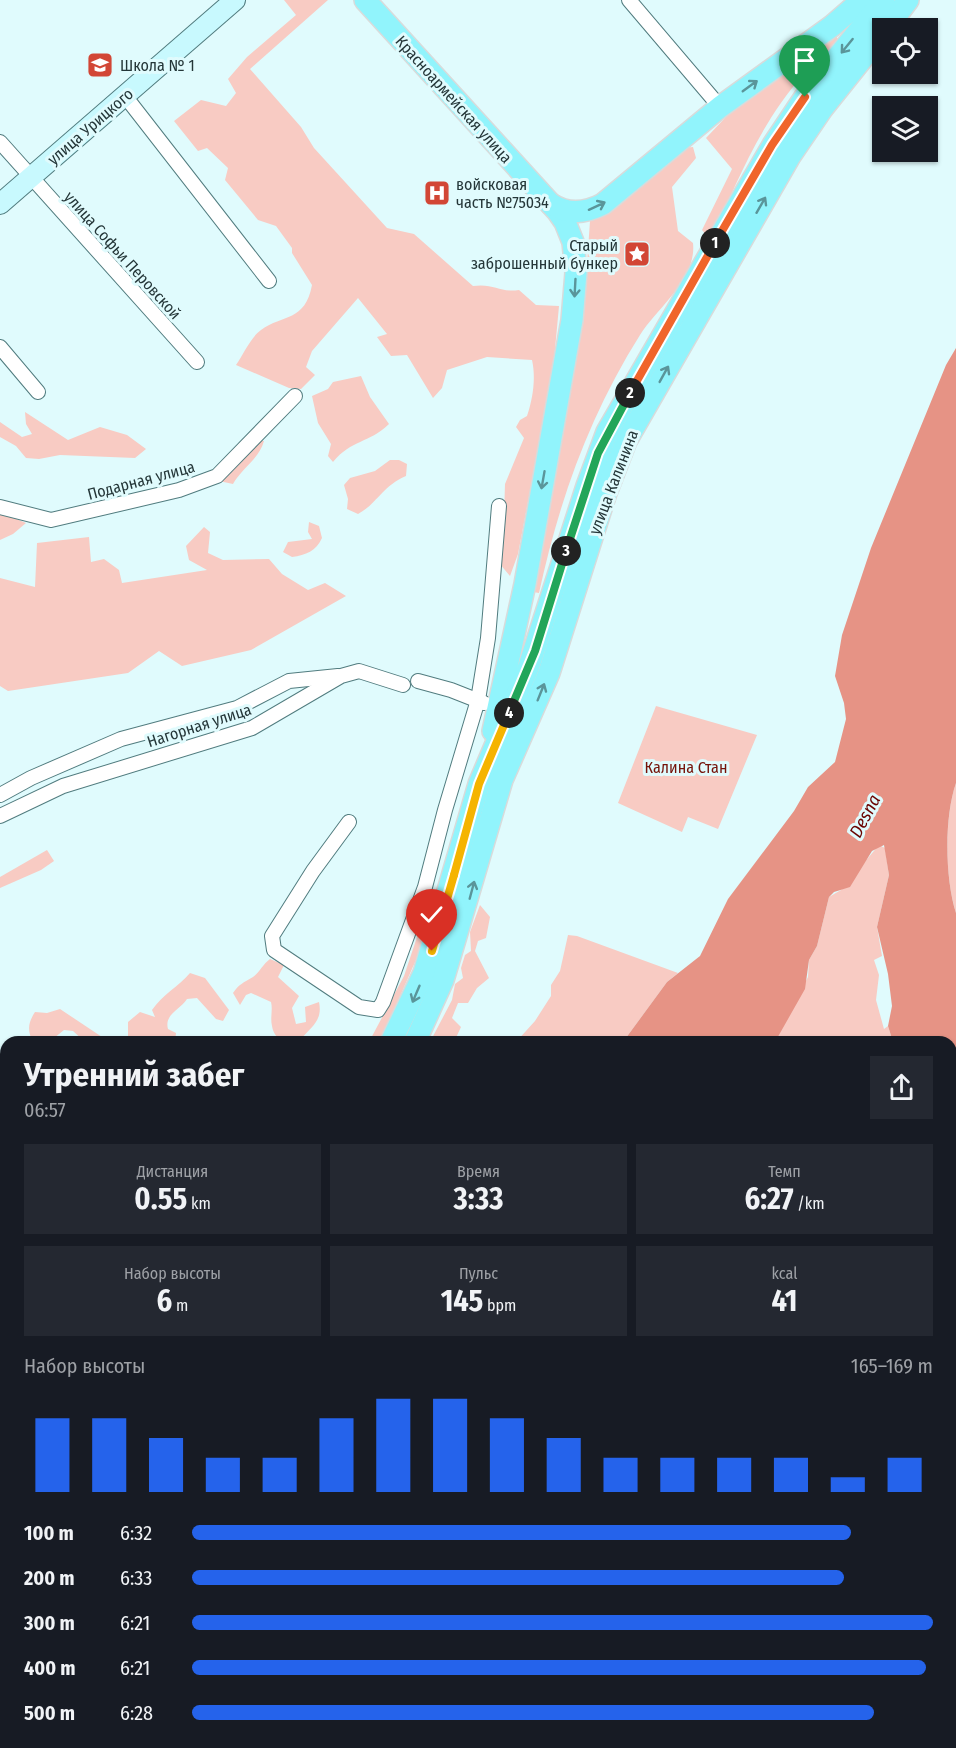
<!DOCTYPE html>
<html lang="ru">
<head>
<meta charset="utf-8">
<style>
	body { margin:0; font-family:"Fira Sans Condensed",sans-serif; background:#242831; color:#f1f3f6; height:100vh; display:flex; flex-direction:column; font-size:22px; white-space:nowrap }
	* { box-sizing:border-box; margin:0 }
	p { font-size:20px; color:#9ea1a6 }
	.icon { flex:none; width:33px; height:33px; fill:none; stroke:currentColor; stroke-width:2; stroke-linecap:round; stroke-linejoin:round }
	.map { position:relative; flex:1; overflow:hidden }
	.sheet { position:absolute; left:0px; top:1036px; width:957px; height:712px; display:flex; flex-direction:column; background:#171b24; border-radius:18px 18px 0 0; box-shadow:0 2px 4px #0004 }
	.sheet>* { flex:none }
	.controls { position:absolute; left:872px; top:18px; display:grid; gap:12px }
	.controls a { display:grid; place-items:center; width:66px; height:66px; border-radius:0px; background:#171b24; box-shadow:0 2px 4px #0004; font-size:30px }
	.pin { position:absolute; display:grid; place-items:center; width:51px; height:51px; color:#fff; margin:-62px -26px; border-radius:50% 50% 50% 0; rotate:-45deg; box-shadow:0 0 6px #0007 }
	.pin .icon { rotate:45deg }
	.km { position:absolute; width:30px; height:30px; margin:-15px; border-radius:50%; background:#222; color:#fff; font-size:16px; line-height:30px; text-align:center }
	.round { display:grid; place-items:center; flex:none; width:63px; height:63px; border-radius:0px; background:#242831 }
	.summary { display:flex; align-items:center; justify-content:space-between; height:102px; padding:0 24px }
	h1 { font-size:33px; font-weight:700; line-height:45px }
	.metrics { display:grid; grid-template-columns:repeat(3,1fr); gap:9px; height:102px; padding:6px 24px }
	.metrics div { display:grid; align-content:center; border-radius:0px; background:#242831; text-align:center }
	.metrics b { font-size:30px; font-weight:700 }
	.metrics small { font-size:16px; font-weight:400 }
	.metrics p { font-size:16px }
	.chart { height:168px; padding:12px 24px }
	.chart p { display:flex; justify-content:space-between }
	.chart svg { width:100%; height:108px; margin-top:6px; stroke:#2563eb; stroke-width:6 }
	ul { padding:0 24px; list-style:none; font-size:20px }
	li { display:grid; grid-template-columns:96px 72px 1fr; align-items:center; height:45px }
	li i { height:15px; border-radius:8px; background:#2563eb }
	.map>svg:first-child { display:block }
	.green { fill:#f8cbc3 }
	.water { fill:#e69385 }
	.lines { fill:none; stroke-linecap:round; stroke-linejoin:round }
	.street-casing { stroke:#517c7f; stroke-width:16 }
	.secondary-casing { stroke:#517c7f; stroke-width:22 }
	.primary-casing { stroke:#d8dbdb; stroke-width:24 }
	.street { stroke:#fff; stroke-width:14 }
	.secondary { stroke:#c8f9fe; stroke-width:20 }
	.primary { stroke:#91f4fc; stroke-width:21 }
	.oneway { stroke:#5a959a }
	.split-1-casing { stroke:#fff; stroke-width:12 }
	.split-2-casing { stroke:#fff; stroke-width:12 }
	.split-3-casing { stroke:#fff; stroke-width:12 }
	.split-4-casing { stroke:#fff; stroke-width:12 }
	.split-5-casing { stroke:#fff; stroke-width:12 }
	.split-6-casing { stroke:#fff; stroke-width:12 }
	.split-1 { stroke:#f0652b; stroke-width:8 }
	.split-2 { stroke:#f0652b; stroke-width:8 }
	.split-3 { stroke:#22a559; stroke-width:8 }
	.split-4 { stroke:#22a559; stroke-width:8 }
	.split-5 { stroke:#f5b400; stroke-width:8 }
	.split-6 { stroke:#f5b400; stroke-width:8 }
	.labels { text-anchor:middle; stroke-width:6; stroke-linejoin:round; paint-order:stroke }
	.poi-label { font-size:16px; fill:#243638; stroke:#e0fbfd; text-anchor:start }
	.street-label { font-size:16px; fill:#243638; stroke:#e0fbfd }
	.park-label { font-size:16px; fill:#741209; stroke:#e0fbfd }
	.water-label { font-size:18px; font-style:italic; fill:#6a0300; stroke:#e0fbfd }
</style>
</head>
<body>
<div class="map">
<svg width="956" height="1748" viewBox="0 0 956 1748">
	<rect width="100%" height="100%" fill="#e0fbfd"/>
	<g class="green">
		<path d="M284,0H328L250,69L301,127L314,148L387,228L414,234L473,286C494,283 500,293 519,290L536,305L559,306L553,371L518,554L510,576L499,563L503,548L505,484L524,438L516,427L520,420L527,416C533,398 536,378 532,360L487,357L447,370L442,388L433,398L407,355L391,356L377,337L387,334L358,298L312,351L306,367L315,375L301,389L289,388L236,365C243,355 251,337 261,330C283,314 305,322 312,285L292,253V248L276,226L258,220L225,180L228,168L207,148L198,151L174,121L201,100L226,106L236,93L228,79L247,57L296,15Z"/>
		<path d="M836,34L838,41C827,52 815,62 805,73C761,121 736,183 711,241L702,230L732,169L706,138L743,99Z"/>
		<path d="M693,147L696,158L672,187L678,231L693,243C697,279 657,308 640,335C589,416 559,501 539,593L533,592L584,307L590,221L612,207L683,148Z"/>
		<path d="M361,376L370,397L389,424C368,444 352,439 333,462L328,456L331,444L318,423L312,396L328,389L333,382Z"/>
		<polygon points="25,412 68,440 100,427 127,435 146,449 135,458 60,455 39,459 26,458 16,446 0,437 0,422 22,437 32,434 26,424"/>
		<path d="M258,440L264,441C259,459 242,468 233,484L219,481Z"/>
		<path d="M390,460H399L407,464L406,476C381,487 378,503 358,514L347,509L348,499L344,485L350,478L375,471Z"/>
		<polygon points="0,512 26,523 13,534 0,540"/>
		<path d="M309,522L319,526L322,538C316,551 306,555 292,557L283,552L288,542L312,539L308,532Z"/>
		<polygon points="204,527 210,532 208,553 223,560 269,559 282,574 308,590 325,583 346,596 251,650 182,666 159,651 128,673 8,691 0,686 0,578 35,587 37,543 89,537 91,562 104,559 119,570 122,583 207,570 189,560 186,546"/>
		<polygon points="656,706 757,735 718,829 688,817 682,832 618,803"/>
		<path d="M956,783V913C945,879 944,817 956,783Z"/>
		<polygon points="879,845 885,848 889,875 877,927 882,956 874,960 879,975 876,1000 884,1029 888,1026 893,1042 775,1042 808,977 809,960 817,946 829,897 841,890"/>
		<polygon points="47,850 54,861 41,870 0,888 0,877"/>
		<polygon points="437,899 426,937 380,1042 369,1042 404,976 428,904"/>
		<polygon points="480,905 490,917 486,938 478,941 475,951 489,978 477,988 468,1003 458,1003 452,1018 461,1027 454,1042 430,1042 452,1000 455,984 463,978 461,968 465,955 471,951 470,932"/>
		<polygon points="568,935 577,936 678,973 667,982 623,1042 516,1042 535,1021 551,996 551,985 560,971"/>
		<path d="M270,959L284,965L278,977L299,996L292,1008L296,1024L306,1022L305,1007L319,1002C323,1021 311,1027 300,1040L317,1042C301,1043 275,1047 272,1026C270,1017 273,1010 271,1002L251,993L246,995L240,1005L233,993C239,984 243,983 253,977C259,973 263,964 270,959Z"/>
		<path d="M190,973L205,978L229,1010L223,1021L216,1019L197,998L187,999C180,1010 164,1014 168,1029L176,1033L175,1042H132L128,1036V1022L140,1012L155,1017L152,1010C163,994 178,987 190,973Z"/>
		<path d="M60,1009L102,1037L104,1042H85L73,1031L64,1030L49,1042H33C27,1030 28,1023 35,1012L47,1013Z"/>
		<polygon points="956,1198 956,1748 701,1748 698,1743 951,1743 951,1218"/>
		<polygon points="0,1312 6,1313 6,1385 0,1384 0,1346 3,1342"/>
		<polygon points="6,1510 6,1661 0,1667 0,1515"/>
	</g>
	<g class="water">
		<path d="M956,348V783C944,817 945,879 956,913V1198L951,1218V1042H893L888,1026L892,1006L888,974L877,927L889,875L884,845L872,851L850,887L834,892L829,897L817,946L809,960L805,989L775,1042H623L667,982L700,956L728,899L794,811L808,787L835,762L846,719L844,703L835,676L842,635L871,548L946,365Z"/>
		<polygon points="6,1661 6,1743 562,1745 560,1748 0,1748 0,1667"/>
	</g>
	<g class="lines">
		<defs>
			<g id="street">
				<polyline points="629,0 720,107"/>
				<polyline points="125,96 269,281"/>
				<polyline points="0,142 197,362"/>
				<polyline points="0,347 38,392"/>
				<polyline points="0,507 51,520 179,490 217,476 295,396"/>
				<polyline points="418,681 451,690 484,703"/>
				<polyline points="0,795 31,778 121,739 237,708 289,681 338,676"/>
				<polyline points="0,816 63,786 252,728 341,676 359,671 403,685"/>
				<polyline points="349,822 313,871 272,936 274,950 359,1007 378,1010 383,1002 425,887 445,810 478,700 488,638 499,506"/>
				<polyline points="0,1444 6,1440"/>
			</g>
			<polyline id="secondary" points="0,204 235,0"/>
			<g id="primary">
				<polyline points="365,0 558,212 565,222 573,242 576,273 572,320 525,584 493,731"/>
				<polyline points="887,28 908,0"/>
				<path d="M551,204C568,215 586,213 603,204L720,107L832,26L862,0"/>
				<polyline points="391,1042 424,973 479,784 529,666 587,486 607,432 773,145 805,97 884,0"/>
				<polyline points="415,1042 443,980 502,780 549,673 606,493 626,441 790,156 822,109 882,34"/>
				<polyline points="487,1743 493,1748"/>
				<polyline points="512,1743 519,1748"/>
			</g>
		</defs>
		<use href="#street" class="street-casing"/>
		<use href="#secondary" class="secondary-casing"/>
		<use href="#primary" class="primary-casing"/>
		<use href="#street" class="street"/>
		<use href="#secondary" class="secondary"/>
		<use href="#primary" class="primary"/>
	</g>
	<defs><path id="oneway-shaft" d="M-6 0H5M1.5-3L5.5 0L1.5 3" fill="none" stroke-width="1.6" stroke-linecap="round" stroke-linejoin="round" transform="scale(1.5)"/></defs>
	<g class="oneway">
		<use href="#oneway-shaft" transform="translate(847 46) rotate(129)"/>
		<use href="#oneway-shaft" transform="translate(750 86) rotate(-36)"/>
		<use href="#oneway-shaft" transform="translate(761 205) rotate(-60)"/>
		<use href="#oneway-shaft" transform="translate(597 206) rotate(-25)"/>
		<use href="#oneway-shaft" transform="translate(575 288) rotate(93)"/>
		<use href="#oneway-shaft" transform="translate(664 374) rotate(-61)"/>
		<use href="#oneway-shaft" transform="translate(543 480) rotate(100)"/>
		<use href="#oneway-shaft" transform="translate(541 692) rotate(-68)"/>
		<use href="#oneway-shaft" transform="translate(472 890) rotate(-75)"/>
		<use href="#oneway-shaft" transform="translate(416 994) rotate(113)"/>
	</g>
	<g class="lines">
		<defs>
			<polyline id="split-1" points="715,243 772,145 805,97"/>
			<polyline id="split-2" points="630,393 715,243"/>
			<polyline id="split-3" points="566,551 598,453 630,393"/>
			<polyline id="split-4" points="509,713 535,651 566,551"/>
			<polyline id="split-5" points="454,875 479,784 509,713"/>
			<polyline id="split-6" points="432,951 454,875"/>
		</defs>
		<use href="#split-1" class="split-1-casing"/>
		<use href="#split-2" class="split-2-casing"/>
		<use href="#split-3" class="split-3-casing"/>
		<use href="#split-4" class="split-4-casing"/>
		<use href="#split-5" class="split-5-casing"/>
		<use href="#split-6" class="split-6-casing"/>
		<use href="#split-1" class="split-1"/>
		<use href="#split-2" class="split-2"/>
		<use href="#split-3" class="split-3"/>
		<use href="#split-4" class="split-4"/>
		<use href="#split-5" class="split-5"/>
		<use href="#split-6" class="split-6"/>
	</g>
	<defs>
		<symbol id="school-square" viewBox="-11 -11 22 22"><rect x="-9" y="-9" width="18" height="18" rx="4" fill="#d24635" stroke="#e0fbfd"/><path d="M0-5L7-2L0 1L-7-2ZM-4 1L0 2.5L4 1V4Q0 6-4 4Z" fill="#fff"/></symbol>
		<symbol id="hospital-square" viewBox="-11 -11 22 22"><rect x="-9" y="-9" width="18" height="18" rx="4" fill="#d24635" stroke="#e0fbfd"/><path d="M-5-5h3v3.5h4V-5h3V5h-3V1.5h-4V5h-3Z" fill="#fff"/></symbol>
		<symbol id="sight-square" viewBox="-11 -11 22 22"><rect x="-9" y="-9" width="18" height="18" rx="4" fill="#d24635" stroke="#e0fbfd"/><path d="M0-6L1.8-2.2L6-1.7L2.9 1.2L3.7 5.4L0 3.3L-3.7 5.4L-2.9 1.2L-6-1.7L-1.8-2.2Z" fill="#fff"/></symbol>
	</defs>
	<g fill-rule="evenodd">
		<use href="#school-square" x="85" y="50" width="30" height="30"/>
		<use href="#hospital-square" x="422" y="178" width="30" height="30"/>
		<use href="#sight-square" x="622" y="239" width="30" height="30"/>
	</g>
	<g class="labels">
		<g class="poi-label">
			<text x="120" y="71">Школа № 1</text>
			<text x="456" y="190">войсковая<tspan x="456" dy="18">часть №75034</tspan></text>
			<text x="618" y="251" text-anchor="end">Старый<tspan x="618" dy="18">заброшенный бункер</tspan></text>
		</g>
		<g class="street-label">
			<text transform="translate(454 99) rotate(48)" y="6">Красноармейская улица</text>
			<text transform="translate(90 126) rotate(-41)" y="6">улица Урицкого</text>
			<text transform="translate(123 255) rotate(48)" y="6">улица Софьи Перовской</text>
			<text transform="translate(141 480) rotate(-15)" y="6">Подарная улица</text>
			<text transform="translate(613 482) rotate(-69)" y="6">улица Калинина</text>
			<text transform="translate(199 725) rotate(-18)" y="6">Нагорная улица</text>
		</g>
		<g class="park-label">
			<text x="686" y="773">Калина Стан</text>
		</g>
		<g class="water-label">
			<text transform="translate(865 816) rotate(-62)" y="6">Desna</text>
		</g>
	</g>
</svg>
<div class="controls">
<a><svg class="icon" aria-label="locate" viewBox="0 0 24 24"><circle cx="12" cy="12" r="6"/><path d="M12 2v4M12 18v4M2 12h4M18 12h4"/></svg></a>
<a><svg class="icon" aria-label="layers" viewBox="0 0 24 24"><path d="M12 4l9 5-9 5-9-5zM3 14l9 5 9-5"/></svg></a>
</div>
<div class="pin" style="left:805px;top:97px;background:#1e9e55"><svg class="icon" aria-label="arrive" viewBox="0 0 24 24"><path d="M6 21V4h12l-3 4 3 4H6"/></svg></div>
<div class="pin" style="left:432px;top:951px;background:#d93025"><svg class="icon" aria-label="check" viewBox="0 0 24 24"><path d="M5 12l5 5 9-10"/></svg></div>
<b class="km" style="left:715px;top:243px">1</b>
<b class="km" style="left:630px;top:393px">2</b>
<b class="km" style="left:566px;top:551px">3</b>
<b class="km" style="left:509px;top:713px">4</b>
<section class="sheet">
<div class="summary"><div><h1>Утренний забег</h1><p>06:57</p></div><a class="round"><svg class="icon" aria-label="share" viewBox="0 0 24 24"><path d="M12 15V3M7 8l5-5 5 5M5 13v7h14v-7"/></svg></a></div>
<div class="metrics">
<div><p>Дистанция</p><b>0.55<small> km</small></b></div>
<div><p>Время</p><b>3:33</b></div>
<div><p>Темп</p><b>6:27<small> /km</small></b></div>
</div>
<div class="metrics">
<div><p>Набор высоты</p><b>6<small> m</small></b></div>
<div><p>Пульс</p><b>145<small> bpm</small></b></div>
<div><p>kcal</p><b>41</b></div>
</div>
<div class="chart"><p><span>Набор высоты</span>165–169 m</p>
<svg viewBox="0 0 160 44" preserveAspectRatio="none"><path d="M5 44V14M15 44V14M25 44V22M35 44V30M45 44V30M55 44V14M65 44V6M75 44V6M85 44V14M95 44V22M105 44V30M115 44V30M125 44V30M135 44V30M145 44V38M155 44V30"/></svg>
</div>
<ul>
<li><b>100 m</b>6:32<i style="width:89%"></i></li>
<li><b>200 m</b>6:33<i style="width:88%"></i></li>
<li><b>300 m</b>6:21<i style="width:100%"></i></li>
<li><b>400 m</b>6:21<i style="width:99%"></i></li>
<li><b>500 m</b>6:28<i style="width:92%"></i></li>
</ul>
</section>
</div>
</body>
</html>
